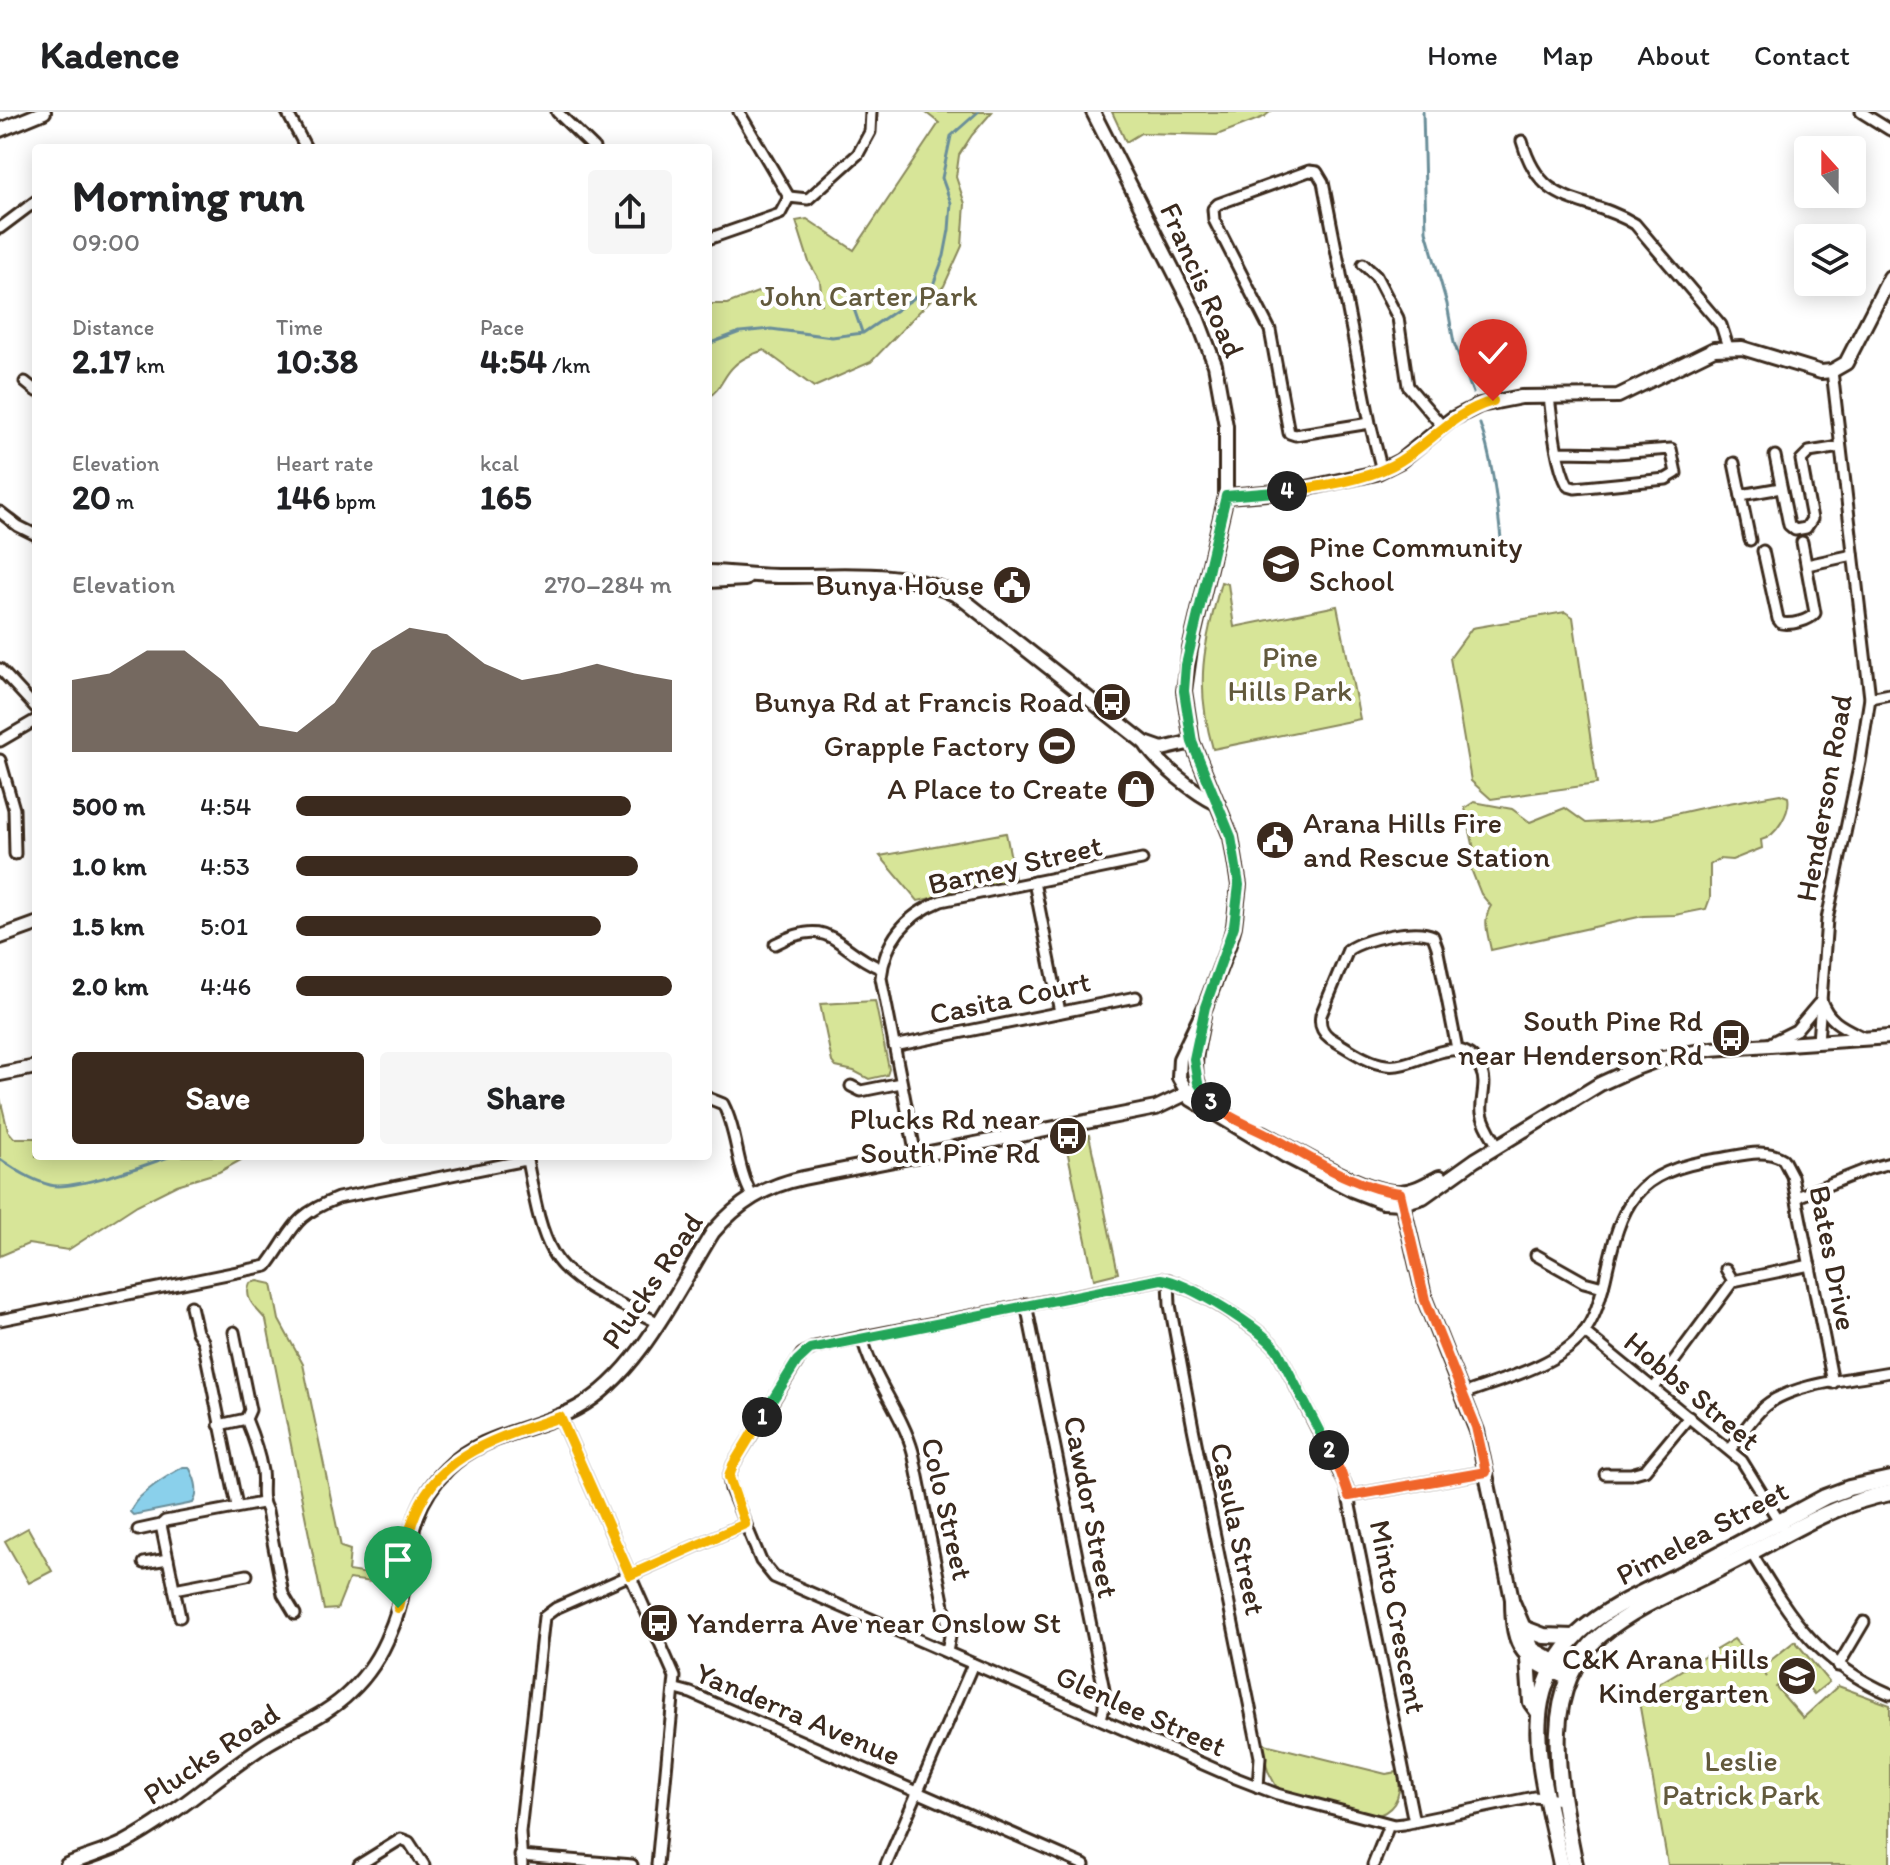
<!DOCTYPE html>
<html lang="en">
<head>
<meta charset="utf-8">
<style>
	body { margin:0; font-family:Itim,sans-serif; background:#f6f6f6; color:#202124; height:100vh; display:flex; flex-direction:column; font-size:30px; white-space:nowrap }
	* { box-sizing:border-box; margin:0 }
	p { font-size:26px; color:#757577 }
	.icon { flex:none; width:44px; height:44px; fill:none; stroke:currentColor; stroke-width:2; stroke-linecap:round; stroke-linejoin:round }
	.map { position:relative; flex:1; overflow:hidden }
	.sheet { position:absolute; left:32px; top:32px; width:680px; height:1016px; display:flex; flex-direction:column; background:#fff; border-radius:8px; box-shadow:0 4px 20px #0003 }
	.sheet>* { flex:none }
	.needle { width:52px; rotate:339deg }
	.fabs { position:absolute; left:1794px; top:24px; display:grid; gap:16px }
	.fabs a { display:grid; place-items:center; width:72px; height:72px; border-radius:8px; background:#fff; box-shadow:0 4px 20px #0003; font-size:40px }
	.pin { position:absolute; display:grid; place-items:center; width:68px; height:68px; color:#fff; margin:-82px -34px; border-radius:50% 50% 50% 0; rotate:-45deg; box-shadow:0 0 8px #0007 }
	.pin .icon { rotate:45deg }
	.km { position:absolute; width:40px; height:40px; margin:-20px; border-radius:50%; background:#222; color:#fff; font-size:22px; line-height:40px; text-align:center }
	.round { display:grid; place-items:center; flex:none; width:84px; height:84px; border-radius:8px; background:#f6f6f6 }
	.summary { display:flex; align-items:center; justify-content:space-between; height:136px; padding:0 40px }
	h1 { font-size:44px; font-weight:700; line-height:60px }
	.figures { display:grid; grid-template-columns:repeat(3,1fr); gap:12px; height:136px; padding:8px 40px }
	.figures div { display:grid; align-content:center }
	.figures b { font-size:34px; font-weight:700 }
	.figures small { font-size:22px; font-weight:400 }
	.figures p { font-size:22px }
	.chart { height:224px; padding:16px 40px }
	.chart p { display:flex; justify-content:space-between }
	.chart svg { width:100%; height:144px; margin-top:8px; fill:#3b2a1e; opacity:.7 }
	.cta { display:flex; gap:16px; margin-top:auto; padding:16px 40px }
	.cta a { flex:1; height:92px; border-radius:8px; background:#3b2a1e; color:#fff; font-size:32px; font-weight:700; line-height:92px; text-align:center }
	.cta a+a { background:#f6f6f6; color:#202124 }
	ul { padding:0 40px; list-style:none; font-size:26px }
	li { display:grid; grid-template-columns:128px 96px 1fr; align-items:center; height:60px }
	li i { height:20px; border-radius:10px; background:#3b2a1e }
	header { display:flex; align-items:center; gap:48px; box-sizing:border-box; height:112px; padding:0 40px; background:#fff; border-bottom:2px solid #e0e0e0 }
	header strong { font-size:38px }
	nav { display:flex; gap:44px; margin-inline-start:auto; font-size:28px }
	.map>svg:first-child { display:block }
	.green { fill:#d7e598; stroke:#89885b; stroke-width:2 }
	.water { fill:#8ad0eb; stroke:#6a8e99; stroke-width:2 }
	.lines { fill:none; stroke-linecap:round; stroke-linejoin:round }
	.stream { stroke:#6a8e99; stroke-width:3 }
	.street-casing { stroke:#3b2a1e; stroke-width:15 }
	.secondary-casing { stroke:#3b2a1e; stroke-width:18 }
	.primary-casing { stroke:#3b2a1e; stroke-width:20 }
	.street { stroke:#fff; stroke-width:9 }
	.secondary { stroke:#fff; stroke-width:12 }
	.primary { stroke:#fff; stroke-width:14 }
	.split-1-casing { stroke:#fff; stroke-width:16 }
	.split-2-casing { stroke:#fff; stroke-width:16 }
	.split-3-casing { stroke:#fff; stroke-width:16 }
	.split-4-casing { stroke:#fff; stroke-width:16 }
	.split-5-casing { stroke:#fff; stroke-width:16 }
	.split-1 { stroke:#f5b400; stroke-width:10 }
	.split-2 { stroke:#22a559; stroke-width:10 }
	.split-3 { stroke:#f0652b; stroke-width:10 }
	.split-4 { stroke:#22a559; stroke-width:10 }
	.split-5 { stroke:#f5b400; stroke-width:10 }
	.labels { text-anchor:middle; stroke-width:8; stroke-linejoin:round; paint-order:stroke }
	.street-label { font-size:30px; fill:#3b2a1e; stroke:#fff }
	.park-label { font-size:30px; fill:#62593c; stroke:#fff }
	.poi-label { font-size:30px; fill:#3b2a1e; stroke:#fff; text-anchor:end }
</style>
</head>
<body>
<header>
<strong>Kadence</strong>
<nav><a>Home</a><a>Map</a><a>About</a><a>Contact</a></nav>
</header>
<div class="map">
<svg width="1890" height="1753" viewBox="0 0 1890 1753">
	<rect width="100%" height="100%" fill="#fff"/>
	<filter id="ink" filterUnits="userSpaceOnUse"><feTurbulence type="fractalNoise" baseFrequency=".0125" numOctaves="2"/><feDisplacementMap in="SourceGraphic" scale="16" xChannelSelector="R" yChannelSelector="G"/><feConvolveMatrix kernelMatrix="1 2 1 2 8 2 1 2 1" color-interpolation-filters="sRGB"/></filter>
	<g filter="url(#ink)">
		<g class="green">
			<path d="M925,0H992L972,23L959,43L956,65L965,92L962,134L944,174L871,250L814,275L764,238C753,242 742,246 734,254C723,264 721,278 708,285V192H727L768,176L779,191L822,192L820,169L809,150L796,109L807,107L854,138L939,11Z"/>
			<polygon points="1112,0 1270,0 1264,5 1217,23 1141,21 1126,30"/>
			<path d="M1221,470L1228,472L1234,515L1337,494L1360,607L1213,637C1194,571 1204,534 1221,470Z"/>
			<polygon points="1565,500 1573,505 1597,672 1491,687 1471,669 1450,546 1472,516"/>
			<path d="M1780,682L1788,685C1791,699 1776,725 1761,728L1762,736L1732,748L1719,747L1710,753V786L1706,797L1675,803L1643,804L1491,838C1488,823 1482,807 1491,794L1481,782L1471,757L1476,746L1465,696L1474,690L1512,697L1530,710L1565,696L1586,711L1653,707L1706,695Z"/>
			<polygon points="1006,721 1015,767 918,789 880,744"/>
			<polygon points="875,889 889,957 887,963 869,967 854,959 836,955 832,950 820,892"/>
			<polygon points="0,986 8,1019 14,1026 36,1026 36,1044 248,1044 219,1060 177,1073 137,1093 68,1138 28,1132 0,1144"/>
			<polygon points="1089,1023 1118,1161 1094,1167 1065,1028"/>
			<path d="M258,1169L272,1172L279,1208L303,1252L341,1435L350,1438L348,1459L388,1465L387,1472L349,1467L337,1497L324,1498L266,1208C256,1196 243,1187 250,1171Z"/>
			<polygon points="28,1416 52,1459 29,1471 5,1429"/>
			<polygon points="1734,1527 1767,1565 1761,1556 1795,1529 1829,1570 1814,1582 1795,1559 1776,1575 1803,1606 1838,1574 1890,1593 1890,1753 1668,1753 1638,1584"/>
			<path d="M1261,1631L1386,1662L1398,1660C1402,1678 1398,1696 1379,1703L1283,1678L1276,1674L1268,1659Z"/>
		</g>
		<path class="water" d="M183,1355H189C195,1366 200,1380 193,1391L133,1403L130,1400C135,1383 167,1364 183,1355Z"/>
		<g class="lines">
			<g class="stream">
				<polyline points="1423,0 1426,119 1447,192 1454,231 1473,281"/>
				<polyline points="846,174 862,220"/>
				<polyline points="708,232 740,220 771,217 832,225 863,221 933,173 944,144 949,118 951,91 942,66 951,24 978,0"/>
				<path d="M1480,312C1494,352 1497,394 1502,435"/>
				<path d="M0,1047C16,1058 31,1068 50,1073C72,1079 147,1053 171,1044"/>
			</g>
			<defs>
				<g id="street">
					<polyline points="287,0 306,36"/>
					<polyline points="557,0 594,36"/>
					<polyline points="739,0 789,85"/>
					<polyline points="1861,0 1890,18"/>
					<path d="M1522,29C1542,99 1584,81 1635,112L1721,213L1728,235"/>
					<polyline points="0,116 36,89"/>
					<polyline points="708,127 780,102 789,85 808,87 858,42 870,20 871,0"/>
					<polyline points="1363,152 1376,164 1398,206 1408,274 1443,315"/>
					<polyline points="25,270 36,279"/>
					<path d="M1549,284C1552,309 1556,352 1568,374L1575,376L1666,367L1676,361L1671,337L1616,341L1559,340"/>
					<polyline points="1370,311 1295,323 1289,321 1270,218 1214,108 1213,97 1218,92 1309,59 1317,60 1323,70 1370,311 1382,359"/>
					<polyline points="1775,344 1789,413 1795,418 1806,416 1812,407 1801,348 1809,340 1840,335"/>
					<polyline points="1734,351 1750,428"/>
					<polyline points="1741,383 1781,376"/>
					<polyline points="0,400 18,414 36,423"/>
					<path d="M1763,439L1778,507L1781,511C1791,513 1809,509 1815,501L1802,430"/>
					<polyline points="1807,453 1853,443"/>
					<polyline points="0,557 36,596"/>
					<polyline points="1870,586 1890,582"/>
					<polyline points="0,629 36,608"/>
					<polyline points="0,648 14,697 15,742"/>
					<polyline points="1034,770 1060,900"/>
					<path d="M775,832C834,802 833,837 882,857"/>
					<path d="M1821,888C1829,911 1845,916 1865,926"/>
					<polyline points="1772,930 1796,918 1818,892"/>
					<polyline points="1818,930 1827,807 1860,650 1870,586 1832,259"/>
					<polyline points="894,934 1136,885"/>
					<path d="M1457,937L1437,835L1433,824C1416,815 1364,827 1348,838L1321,903C1319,913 1322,920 1330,926C1346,935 1367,951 1386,953C1418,958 1460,913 1481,958C1488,972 1480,986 1482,1001C1484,1013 1492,1024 1498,1034"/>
					<polyline points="851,974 861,979 901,971"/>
					<path d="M708,986L723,992C738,1021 736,1055 752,1084"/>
					<path d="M526,1044C533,1075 537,1113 553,1141C570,1173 626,1194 657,1210"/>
					<path d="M916,1044L881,866C885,828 906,803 941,789L1142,748"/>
					<polyline points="1797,1085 1868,1057 1890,1051"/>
					<polyline points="1536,1143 1584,1170 1603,1175"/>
					<polyline points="1726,1157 1733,1169"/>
					<polyline points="1169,1168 1170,1193 1193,1316 1260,1645 1258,1675"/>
					<polyline points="1026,1192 1104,1578 1104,1595 1101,1607"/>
					<polyline points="191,1194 197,1220 203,1229 237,1394"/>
					<path d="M0,1208L267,1154C295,1117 290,1105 338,1086L526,1048"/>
					<path d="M234,1220L250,1298L246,1307C253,1324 259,1341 262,1359C264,1374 259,1385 267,1399L283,1482L295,1502"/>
					<polyline points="1584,1220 1742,1349 1782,1414"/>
					<path d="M862,1225C872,1266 902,1300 913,1340L950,1524L947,1540"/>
					<polyline points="1654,1276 1733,1169 1810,1153"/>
					<path d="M1463,1282C1500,1268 1556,1254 1582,1223C1595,1207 1600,1187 1605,1167C1622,1089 1633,1060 1718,1047C1739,1044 1764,1035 1783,1047L1792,1064L1833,1271"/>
					<polyline points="560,1305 675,1565 657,1753"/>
					<polyline points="219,1313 246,1307"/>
					<path d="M1730,1338C1741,1323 1751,1306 1765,1294C1793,1271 1854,1267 1890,1260"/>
					<polyline points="1605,1362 1631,1362 1645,1358 1689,1305"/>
					<polyline points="1349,1384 1486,1360"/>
					<polyline points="138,1418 161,1413"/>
					<path d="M1750,1439C1790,1504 1817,1551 1890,1582"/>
					<polyline points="144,1451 168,1447"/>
					<polyline points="174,1477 247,1463"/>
					<polyline points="180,1505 161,1413 165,1409 262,1391"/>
					<polyline points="1838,1554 1864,1510"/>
					<polyline points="676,1577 691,1581 1084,1753"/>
					<path d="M1414,1710L1346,1374L1278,1239C1264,1218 1186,1170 1161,1167L862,1225L815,1235L802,1242L733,1353L729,1365L731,1377L761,1449L774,1465L1233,1665L1277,1682L1394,1713L1403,1712L1534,1685L1563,1688"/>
					<polyline points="520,1744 632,1753"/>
					<polyline points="359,1753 401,1727 409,1730 424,1753"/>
					<polyline points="522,1753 520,1720 544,1505 556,1496 745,1412"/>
					<polyline points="886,1753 973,1552"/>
					<polyline points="1373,1753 1389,1713"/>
				</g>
				<g id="secondary">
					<polyline points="1093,0 1196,203 1215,253 1226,314 1226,384 1190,537 1184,579 1192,630 1231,725 1239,773 1234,814 1229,832 1205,895 1180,947 1179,966 1191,987 1286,1044 1352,1078 1383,1090 1402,1091 1423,1085 1475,1048 1600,972 1633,957 1663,946 1711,937 1890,925"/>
					<polyline points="0,18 44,0"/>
					<polyline points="1226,384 1293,379 1376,361 1400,349 1452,307 1480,293 1521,285 1618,284 1714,237 1742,236 1821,260 1832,259 1846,251 1890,165"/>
					<path d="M708,460C731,460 754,464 777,464C838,465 904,455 960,485L1145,631L1162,637L1192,630"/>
					<polyline points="708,469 745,467"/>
					<path d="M1145,631C1158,652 1195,681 1218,692"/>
					<polyline points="0,825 36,812"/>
					<path d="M1203,904C1196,944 1182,975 1225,1001"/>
					<polyline points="0,962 36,955"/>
					<path d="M1263,1021C1294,1037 1366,1082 1399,1080C1414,1080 1427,1071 1440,1065"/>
					<path d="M1400,1081L1425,1188L1477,1319L1512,1487C1512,1540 1523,1547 1569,1567"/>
					<polyline points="1513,1490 1533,1537 1573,1559"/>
					<path d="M67,1753C85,1745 106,1740 124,1731C175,1704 219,1662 268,1631C296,1614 327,1603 350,1580C368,1563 381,1543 390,1520C416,1462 395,1408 447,1357C482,1321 535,1319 577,1296C638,1263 677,1178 713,1120C738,1091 765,1074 803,1066L1156,996L1200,975"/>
				</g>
				<g id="primary">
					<polyline points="1523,1516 1544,1524 1575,1525"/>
					<polyline points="1528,1546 1531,1590 1539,1601"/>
					<path d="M1561,1753C1551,1702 1531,1642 1541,1590C1546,1564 1560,1540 1579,1521C1608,1494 1649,1478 1685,1460C1732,1436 1778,1410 1825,1385L1849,1376L1890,1367"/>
					<path d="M1575,1753C1561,1680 1534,1579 1601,1523C1636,1493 1689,1473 1729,1452C1783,1425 1830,1392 1890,1381"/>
				</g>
			</defs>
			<use href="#street" class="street-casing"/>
			<use href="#secondary" class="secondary-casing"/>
			<use href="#primary" class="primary-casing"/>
			<use href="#street" class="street"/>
			<use href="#secondary" class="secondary"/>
			<use href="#primary" class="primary"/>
		</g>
	</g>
	<g class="lines" filter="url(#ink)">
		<defs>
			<path id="split-1" d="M398,1496C404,1468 404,1438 412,1411C435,1341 498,1326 560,1305L630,1463L745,1412L729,1365L733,1353L762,1305"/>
			<path id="split-2" d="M762,1305L797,1249L810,1237L1161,1167C1187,1170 1263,1217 1278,1239L1329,1338"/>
			<path id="split-3" d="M1211,990C1227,1006 1251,1014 1270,1024C1310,1045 1354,1076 1400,1081L1425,1188L1476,1315L1486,1360L1349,1384L1341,1361L1329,1338"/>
			<polyline id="split-4" points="1211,990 1198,971 1194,947 1205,895 1234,814 1239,773 1231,725 1192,630 1184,579 1186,553 1226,384 1287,379"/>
			<path id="split-5" d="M1287,379C1320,375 1372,367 1400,349C1434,328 1452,301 1493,289"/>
		</defs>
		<use href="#split-1" class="split-1-casing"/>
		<use href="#split-2" class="split-2-casing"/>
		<use href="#split-3" class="split-3-casing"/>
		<use href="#split-4" class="split-4-casing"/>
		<use href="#split-5" class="split-5-casing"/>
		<use href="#split-1" class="split-1"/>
		<use href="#split-2" class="split-2"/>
		<use href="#split-3" class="split-3"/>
		<use href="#split-4" class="split-4"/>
		<use href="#split-5" class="split-5"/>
	</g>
	<defs>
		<symbol id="school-disc" viewBox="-11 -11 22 22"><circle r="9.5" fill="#3b2a1e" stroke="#fff"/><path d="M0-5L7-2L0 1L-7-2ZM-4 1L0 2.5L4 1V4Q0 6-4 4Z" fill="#fff"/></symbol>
		<symbol id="civic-disc" viewBox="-11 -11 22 22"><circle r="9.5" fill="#3b2a1e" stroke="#fff"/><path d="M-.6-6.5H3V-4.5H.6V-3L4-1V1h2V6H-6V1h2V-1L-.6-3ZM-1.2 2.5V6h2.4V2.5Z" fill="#fff"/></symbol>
		<symbol id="bus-disc" viewBox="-11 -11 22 22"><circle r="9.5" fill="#3b2a1e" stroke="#fff"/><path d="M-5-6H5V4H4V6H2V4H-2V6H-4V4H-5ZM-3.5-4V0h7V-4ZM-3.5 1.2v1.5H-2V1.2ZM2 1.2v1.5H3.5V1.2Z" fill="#fff"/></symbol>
		<symbol id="stadium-disc" viewBox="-11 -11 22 22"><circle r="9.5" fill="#3b2a1e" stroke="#fff"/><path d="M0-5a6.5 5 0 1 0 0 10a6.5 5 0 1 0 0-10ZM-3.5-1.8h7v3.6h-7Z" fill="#fff"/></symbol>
		<symbol id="shop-disc" viewBox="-11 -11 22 22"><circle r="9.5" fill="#3b2a1e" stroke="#fff"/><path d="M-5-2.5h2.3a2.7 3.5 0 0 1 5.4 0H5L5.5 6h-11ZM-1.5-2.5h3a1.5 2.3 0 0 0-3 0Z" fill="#fff"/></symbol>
	</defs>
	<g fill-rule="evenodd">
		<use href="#school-disc" x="1259" y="430" width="44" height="44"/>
		<use href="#civic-disc" x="990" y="451" width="44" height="44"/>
		<use href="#bus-disc" x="1090" y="568" width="44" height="44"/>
		<use href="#stadium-disc" x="1035" y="612" width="44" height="44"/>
		<use href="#shop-disc" x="1114" y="655" width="44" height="44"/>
		<use href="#civic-disc" x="1253" y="706" width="44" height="44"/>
		<use href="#bus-disc" x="1709" y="904" width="44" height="44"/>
		<use href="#bus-disc" x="1046" y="1002" width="44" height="44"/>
		<use href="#bus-disc" x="637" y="1489" width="44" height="44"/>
		<use href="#school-disc" x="1775" y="1542" width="44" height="44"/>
	</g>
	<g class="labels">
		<g class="street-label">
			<text transform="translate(1202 168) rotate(66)" y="10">Francis Road</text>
			<text transform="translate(1824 686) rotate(-80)" y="10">Henderson Road</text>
			<text transform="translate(1015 753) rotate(-13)" y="10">Barney Street</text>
			<text transform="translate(1010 886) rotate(-12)" y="10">Casita Court</text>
			<text transform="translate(1833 1146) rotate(79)" y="10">Bates Drive</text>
			<text transform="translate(652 1169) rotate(-56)" y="10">Plucks Road</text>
			<text transform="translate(1692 1279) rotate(40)" y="10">Hobbs Street</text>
			<text transform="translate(1091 1395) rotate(79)" y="10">Cawdor Street</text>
			<text transform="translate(947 1397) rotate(77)" y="10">Colo Street</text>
			<text transform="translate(1238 1417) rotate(78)" y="10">Casula Street</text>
			<text transform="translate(1702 1421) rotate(-28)" y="10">Pimelea Street</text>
			<text transform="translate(1398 1505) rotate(79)" y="10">Minto Crescent</text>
			<text transform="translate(1141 1599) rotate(24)" y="10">Glenlee Street</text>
			<text transform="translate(798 1602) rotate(23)" y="10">Yanderra Avenue</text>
			<text transform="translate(211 1642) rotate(-34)" y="10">Plucks Road</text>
		</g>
		<g class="park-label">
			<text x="869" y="194">John Carter Park</text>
			<text x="1290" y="555">Pine<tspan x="1290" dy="34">Hills Park</tspan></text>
			<text x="1741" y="1659">Leslie<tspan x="1741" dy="34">Patrick Park</tspan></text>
		</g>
		<g class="poi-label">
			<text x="1309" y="445" text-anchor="start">Pine Community<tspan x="1309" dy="34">School</tspan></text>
			<text x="984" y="483">Bunya House</text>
			<text x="1084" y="600">Bunya Rd at Francis Road</text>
			<text x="1029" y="644">Grapple Factory</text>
			<text x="1108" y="687">A Place to Create</text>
			<text x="1303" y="721" text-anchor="start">Arana Hills Fire<tspan x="1303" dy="34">and Rescue Station</tspan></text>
			<text x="1703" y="919">South Pine Rd<tspan x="1703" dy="34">near Henderson Rd</tspan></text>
			<text x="1040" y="1017">Plucks Rd near<tspan x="1040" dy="34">South Pine Rd</tspan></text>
			<text x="687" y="1521" text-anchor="start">Yanderra Ave near Onslow St</text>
			<text x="1769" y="1557">C&amp;K Arana Hills<tspan x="1769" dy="34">Kindergarten</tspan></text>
		</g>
	</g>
</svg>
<div class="fabs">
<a><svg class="needle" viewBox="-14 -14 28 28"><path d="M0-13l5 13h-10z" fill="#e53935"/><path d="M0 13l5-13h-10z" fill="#757577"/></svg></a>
<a><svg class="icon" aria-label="layers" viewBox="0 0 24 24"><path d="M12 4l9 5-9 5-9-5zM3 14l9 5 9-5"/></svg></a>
</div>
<div class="pin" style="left:398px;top:1496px;background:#1e9e55"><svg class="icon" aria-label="arrive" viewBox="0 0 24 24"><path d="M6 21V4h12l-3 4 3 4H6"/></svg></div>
<div class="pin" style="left:1493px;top:289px;background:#d93025"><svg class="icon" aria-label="check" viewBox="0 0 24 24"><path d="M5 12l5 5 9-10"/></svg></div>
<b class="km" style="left:762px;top:1305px">1</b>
<b class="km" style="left:1329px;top:1338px">2</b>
<b class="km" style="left:1211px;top:990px">3</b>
<b class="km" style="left:1287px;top:379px">4</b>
<section class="sheet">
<div class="summary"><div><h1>Morning run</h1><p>09:00</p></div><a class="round"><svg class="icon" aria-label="share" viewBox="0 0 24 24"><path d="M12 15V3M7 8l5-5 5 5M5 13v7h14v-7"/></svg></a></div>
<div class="figures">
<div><p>Distance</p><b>2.17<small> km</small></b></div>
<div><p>Time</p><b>10:38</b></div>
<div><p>Pace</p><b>4:54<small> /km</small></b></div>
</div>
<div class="figures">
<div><p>Elevation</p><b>20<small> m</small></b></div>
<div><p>Heart rate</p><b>146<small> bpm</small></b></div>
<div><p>kcal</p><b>165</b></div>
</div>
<div class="chart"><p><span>Elevation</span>270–284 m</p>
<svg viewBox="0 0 160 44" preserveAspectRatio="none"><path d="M0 44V22L10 20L20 13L30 13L40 22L50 36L60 38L70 29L80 13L90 6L100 8L110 17L120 22L130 20L140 17L150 20L160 22V44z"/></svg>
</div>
<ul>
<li><b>500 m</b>4:54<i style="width:89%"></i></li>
<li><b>1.0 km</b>4:53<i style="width:91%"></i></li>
<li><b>1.5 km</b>5:01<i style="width:81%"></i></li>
<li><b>2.0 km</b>4:46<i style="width:100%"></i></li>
</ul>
<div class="cta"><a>Save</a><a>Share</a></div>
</section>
</div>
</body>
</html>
